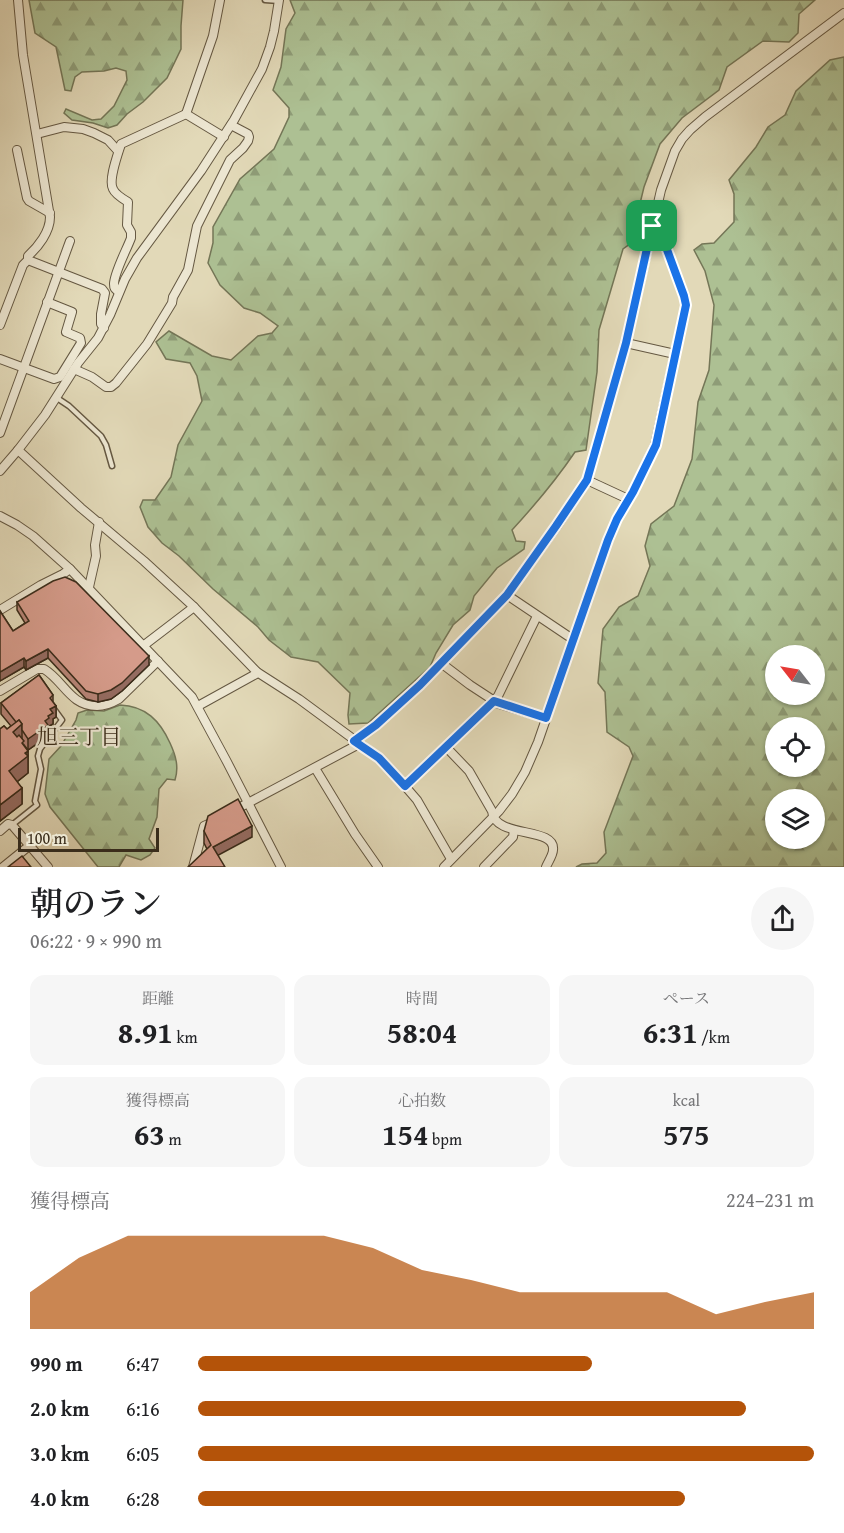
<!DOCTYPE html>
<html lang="ja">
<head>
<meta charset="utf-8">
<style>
	body { margin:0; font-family:"Gentium Book Plus","Noto Serif JP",serif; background:#f6f6f6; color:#202124; height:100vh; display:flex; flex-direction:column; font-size:22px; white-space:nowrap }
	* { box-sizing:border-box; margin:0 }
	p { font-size:20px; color:#757577 }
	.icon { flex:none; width:33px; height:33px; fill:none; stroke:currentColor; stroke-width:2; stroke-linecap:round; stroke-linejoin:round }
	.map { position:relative; height:867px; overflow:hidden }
	.drawer { display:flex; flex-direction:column; background:#fff; flex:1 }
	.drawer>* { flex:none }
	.needle { width:39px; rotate:301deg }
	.fabs { position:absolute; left:765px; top:645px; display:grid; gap:12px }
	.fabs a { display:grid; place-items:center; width:60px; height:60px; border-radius:50%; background:#fff; box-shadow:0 2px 4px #0004; font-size:30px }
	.scale { position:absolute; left:18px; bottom:15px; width:141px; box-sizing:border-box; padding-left:6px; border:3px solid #3b2d1b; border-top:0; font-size:16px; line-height:21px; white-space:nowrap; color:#3b2d1b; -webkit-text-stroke:4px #ece6d1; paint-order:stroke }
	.pin { position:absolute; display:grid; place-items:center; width:51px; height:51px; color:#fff; margin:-26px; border-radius:12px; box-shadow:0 3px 9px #0006 }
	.round { display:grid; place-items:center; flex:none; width:63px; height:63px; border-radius:32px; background:#f6f6f6 }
	.summary { display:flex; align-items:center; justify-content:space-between; height:102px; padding:0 30px }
	h1 { font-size:33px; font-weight:600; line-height:45px }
	.stats { display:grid; grid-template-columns:repeat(3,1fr); gap:9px; height:102px; padding:6px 30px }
	.stats div { display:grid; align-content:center; border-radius:15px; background:#f6f6f6; text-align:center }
	.stats b { font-size:30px; font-weight:600 }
	.stats small { font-size:16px; font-weight:400 }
	.stats p { font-size:16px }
	.chart { height:168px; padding:12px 30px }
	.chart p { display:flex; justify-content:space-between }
	.chart svg { width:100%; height:108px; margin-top:6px; fill:#b45309; opacity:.7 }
	ul { padding:0 30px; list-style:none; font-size:20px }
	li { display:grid; grid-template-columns:96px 72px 1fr; align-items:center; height:45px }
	li i { height:15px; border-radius:8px; background:#b45309 }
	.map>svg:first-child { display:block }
	.forest { fill:url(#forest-firs); stroke:#747657; stroke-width:1.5; fill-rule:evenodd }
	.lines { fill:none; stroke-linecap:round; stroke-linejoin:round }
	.service-casing { stroke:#655842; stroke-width:7 }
	.minor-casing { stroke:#655842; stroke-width:10 }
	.service { stroke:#ece6d1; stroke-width:4 }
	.minor { stroke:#ece6d1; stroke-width:8 }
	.wall { fill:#b78577; stroke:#3b2d1b; stroke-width:1.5 }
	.shaded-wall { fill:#956c61; stroke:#3b2d1b; stroke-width:1.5 }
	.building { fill:#d59b8a; stroke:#3b2d1b; stroke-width:1.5 }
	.route-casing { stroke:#fff; stroke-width:12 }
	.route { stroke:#1a73e8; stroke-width:8 }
	.labels { text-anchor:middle; stroke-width:4.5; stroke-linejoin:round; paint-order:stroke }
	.neighbourhood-label { font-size:21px; fill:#3b2d1b; stroke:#ece6d1 }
</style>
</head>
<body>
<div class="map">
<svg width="844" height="867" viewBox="0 0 844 867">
	<defs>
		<pattern id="forest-firs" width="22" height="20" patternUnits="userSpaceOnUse" patternTransform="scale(1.5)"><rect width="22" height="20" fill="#adc093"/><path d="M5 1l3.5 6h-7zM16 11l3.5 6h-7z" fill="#8e9c77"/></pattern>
	</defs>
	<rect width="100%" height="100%" fill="#e2d9b8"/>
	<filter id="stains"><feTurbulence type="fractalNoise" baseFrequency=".00333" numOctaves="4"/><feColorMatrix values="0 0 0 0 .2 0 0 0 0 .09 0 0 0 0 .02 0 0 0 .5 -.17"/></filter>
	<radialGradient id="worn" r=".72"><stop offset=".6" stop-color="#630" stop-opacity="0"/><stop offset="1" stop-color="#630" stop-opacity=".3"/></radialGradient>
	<g class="forest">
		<polygon points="29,0 183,0 181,26 181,49 167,78 143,102 127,114 117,125 108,128 93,123 72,120 64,113 66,109 92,120 101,119 114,106 127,80 126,71 116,68 104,71 82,72 75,77 71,91 65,90 56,47 35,33"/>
		<path d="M290,0H815L799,14L798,33L789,42L763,41L727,67L719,90L682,118L660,144L644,187L636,220L634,241L623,249L599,330L597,372L586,450L575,452C556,480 535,505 512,530L516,541L525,542L524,549L497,568L474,596L470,610L453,625L436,653L430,667L368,723L349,724L348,715L350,693L318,662L291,657L269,640L258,627L213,589L179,556L162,543L148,527L140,507L143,500H155L171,477L178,445L202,401L197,376L190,363L166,359L156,342L169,331L212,356L231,360L258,336L272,333L278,326L260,313L244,308L220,285L208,263L213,243V227L240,179L274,149L289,117V108L273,90L281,67L286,29L295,13Z"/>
		<path d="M844,57V867H576L582,864L597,863L606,853L604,832L633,756L629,747L607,732L605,692L598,683L603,629L619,607L638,596L650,566L645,546L651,524L674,506L692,459L698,402L709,370L714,305L705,271L694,250L702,244L714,243L734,222V194L729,180L756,147L768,127L785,115L796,91L830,60ZM776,656H814V694H776ZM776,728H814V766H776ZM776,800H814V838H776Z"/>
		<path d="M120,705C146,706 160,721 170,743C176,756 179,767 175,780L167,779L159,789L157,817L149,839L155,848L150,855L141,860L126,855L119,867H98L50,807L45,794L49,759L61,746L76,720L78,713L87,710L104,711Z"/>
	</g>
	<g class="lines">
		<defs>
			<g id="service">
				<polyline points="265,0 279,1"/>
				<polyline points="57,398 69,406 101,436 106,445 112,466"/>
				<polyline points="12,825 37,805 35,801 41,769 38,756 40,749 62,720 54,709"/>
			</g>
			<g id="minor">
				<path d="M18,0L23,55L50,217C50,232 38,247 28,256V260"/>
				<polyline points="220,0 213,36 186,114 224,137"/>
				<polyline points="37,134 64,127 83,129 94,133 108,140 118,151"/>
				<polyline points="17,150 27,198 29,201 50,213"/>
				<path d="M119,292C115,289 114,289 114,284C114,273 127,249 131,238V232L127,225L128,202C123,199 115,194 113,189C108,180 118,154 121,144L186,114"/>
				<polyline points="0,325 23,265 28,260 102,289 105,293 101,314 101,324 104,328"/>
				<polyline points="626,343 675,354"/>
				<polyline points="0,359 54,379 60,377 81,343 80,338 66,332 72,312 47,302"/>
				<polyline points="74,369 92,377 106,387 111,387 116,383 147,344 172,303 173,297 188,270 197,226 230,160 243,148 248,141 249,137 248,134 231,125"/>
				<polyline points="0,433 70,241"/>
				<polyline points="18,450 81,508 144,561 194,607 257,672 299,699 379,758 398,778 417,800 451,859"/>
				<polyline points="0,471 18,450 45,415 78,363 98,338 110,315 125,279 137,258 201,171 234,120 262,69 270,47 274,31 279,0"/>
				<polyline points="587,480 628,499"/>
				<polyline points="0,516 17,525 33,536 70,569 192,697 226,760 281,867"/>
				<polyline points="89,587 96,556 95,545 99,522"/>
				<polyline points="507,595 568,636 573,638"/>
				<polyline points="0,610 41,585 63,574 70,569"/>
				<polyline points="143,646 194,607"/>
				<polyline points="441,663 470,685 499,704 546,718"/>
				<path d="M0,691L37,669H44C64,681 70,706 97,706C105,706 112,703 119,699L158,661"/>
				<polyline points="198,706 256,674 257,672"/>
				<polyline points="354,741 376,725 420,685 507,595 557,526 587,480 626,343 661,190 675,151 682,139 690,130 705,117 844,13"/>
				<path d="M446,747L469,771L492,811C494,839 556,826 553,850C553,855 548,862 546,867"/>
				<polyline points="315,768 355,834 378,867"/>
				<polyline points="405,786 491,704 498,696 537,616"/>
				<polyline points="233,811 359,744"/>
				<polyline points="0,831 8,824 12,825 48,867"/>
				<polyline points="3,867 29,846"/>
				<polyline points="193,867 204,826 215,821"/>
				<polyline points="444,867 499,811 512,794 525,772 538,742 608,540 617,519 633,492 655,445 686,305 684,296 666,247 652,226"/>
				<polyline points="484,867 513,837 514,830"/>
			</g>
		</defs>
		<use href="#service" class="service-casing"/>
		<use href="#minor" class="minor-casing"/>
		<use href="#service" class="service"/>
		<use href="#minor" class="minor"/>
	</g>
	<g class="wall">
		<polygon points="17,602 149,665 122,691 111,699 98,702 86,699 48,658 26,670 24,667 0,681 0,611 13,631 25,623 17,610"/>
		<polygon points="39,675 53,695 53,702 56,706 56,717 53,719 53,724 49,726 49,729 48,731 48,736 28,750 24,745 24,746 28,751 28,773 17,782 22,788 22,804 0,821 0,729 4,726 7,729 11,726 1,714 1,703"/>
		<polygon points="204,831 252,837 207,849 204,843"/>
	</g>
	<g class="shaded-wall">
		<polygon points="48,649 48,658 26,670 26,661"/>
		<polygon points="149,656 149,665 122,691 111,699 98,702 98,694"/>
		<polygon points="24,658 24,667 0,681 0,672"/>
		<polygon points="56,706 56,717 53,719 53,724 49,726 49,729 48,731 48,736 28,750 28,739 45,721 50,709"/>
		<polygon points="22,724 22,741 13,748 13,732"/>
		<polygon points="28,751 28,773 9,788 9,771"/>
		<polygon points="22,788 22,804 0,821 0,805"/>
		<polygon points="252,826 252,837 213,858 213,847"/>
	</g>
	<g class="building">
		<polygon points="65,577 76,582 149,656 122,683 111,690 98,694 86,691 48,649 26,661 24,658 0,672 0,611 13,631 29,621 17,602 53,581"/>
		<polygon points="39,675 53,695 50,698 56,706 50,709 53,713 48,716 49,718 45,721 48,725 28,739 22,730 22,724 19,720 16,722 1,703"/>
		<polygon points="19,720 22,724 13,732 17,737 19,735 24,741 22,743 28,751 25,753 28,756 9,771 22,788 0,805 0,729 4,726 7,729"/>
		<polygon points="238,799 252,826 213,847 225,867 188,867 211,845 204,831 208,816"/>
		<polygon points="22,856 31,867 8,867"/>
	</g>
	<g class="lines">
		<defs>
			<polygon id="route" points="652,226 666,247 684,296 686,305 656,445 633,492 617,519 608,540 546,718 494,701 405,786 379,758 354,741 376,725 420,685 507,595 556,526 587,480 626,343"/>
		</defs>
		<use href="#route" class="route-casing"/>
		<use href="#route" class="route"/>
	</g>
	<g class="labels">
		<g class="neighbourhood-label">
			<text x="79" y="744">旭三丁目</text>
		</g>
	</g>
	<rect width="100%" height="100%" filter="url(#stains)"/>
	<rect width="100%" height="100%" fill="url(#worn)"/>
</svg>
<div class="fabs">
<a><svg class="needle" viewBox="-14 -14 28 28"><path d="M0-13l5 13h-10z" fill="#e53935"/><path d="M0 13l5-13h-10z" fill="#757577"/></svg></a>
<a><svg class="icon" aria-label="locate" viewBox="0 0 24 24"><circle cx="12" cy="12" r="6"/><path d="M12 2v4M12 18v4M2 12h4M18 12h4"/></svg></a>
<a><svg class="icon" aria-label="layers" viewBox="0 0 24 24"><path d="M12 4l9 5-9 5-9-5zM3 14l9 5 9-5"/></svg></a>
</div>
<div class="scale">100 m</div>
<div class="pin" style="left:652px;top:226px;background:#1e9e55"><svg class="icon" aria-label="arrive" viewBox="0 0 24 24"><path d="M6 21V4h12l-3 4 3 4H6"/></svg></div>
</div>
<section class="drawer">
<div class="summary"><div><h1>朝のラン</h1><p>06:22 · 9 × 990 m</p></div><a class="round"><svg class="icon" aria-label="share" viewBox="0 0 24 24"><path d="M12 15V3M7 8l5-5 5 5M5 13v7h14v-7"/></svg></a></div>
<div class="stats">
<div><p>距離</p><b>8.91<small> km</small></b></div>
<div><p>時間</p><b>58:04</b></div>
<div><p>ペース</p><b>6:31<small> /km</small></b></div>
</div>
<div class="stats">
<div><p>獲得標高</p><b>63<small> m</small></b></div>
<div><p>心拍数</p><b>154<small> bpm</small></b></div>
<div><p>kcal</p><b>575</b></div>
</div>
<div class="chart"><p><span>獲得標高</span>224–231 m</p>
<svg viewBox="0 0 160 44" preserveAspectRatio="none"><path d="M0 44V29L10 15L20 6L30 6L40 6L50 6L60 6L70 11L80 20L90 24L100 29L110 29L120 29L130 29L140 38L150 33L160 29V44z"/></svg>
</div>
<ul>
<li><b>990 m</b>6:47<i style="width:64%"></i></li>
<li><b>2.0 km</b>6:16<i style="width:89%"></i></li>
<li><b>3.0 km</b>6:05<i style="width:100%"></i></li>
<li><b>4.0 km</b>6:28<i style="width:79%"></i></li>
</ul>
</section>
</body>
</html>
